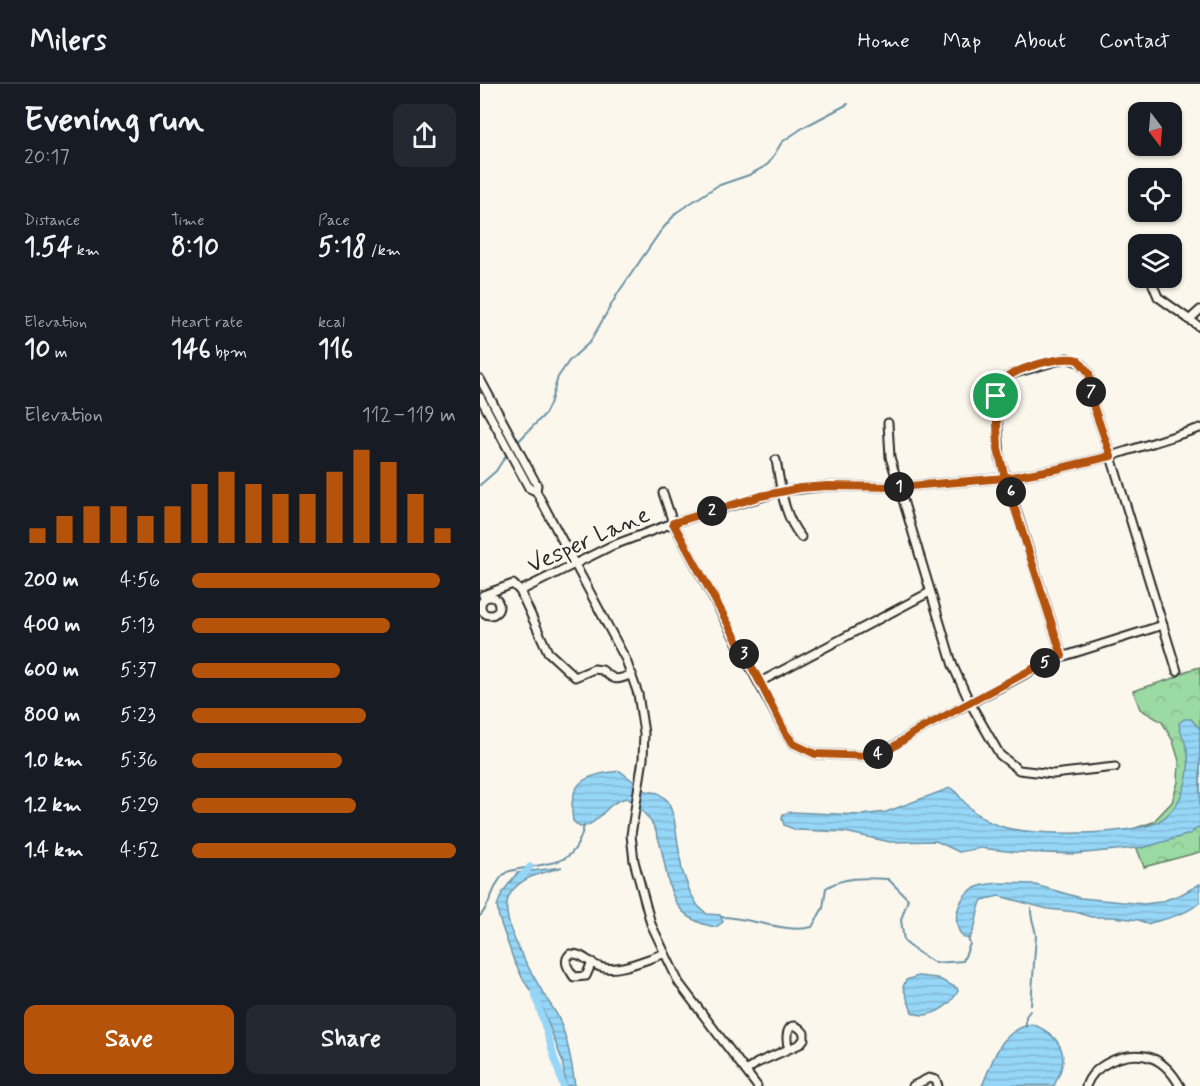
<!DOCTYPE html>
<html lang="en">
<head>
<meta charset="utf-8">
<style>
	body { margin:0; font-family:Mynerve,sans-serif; background:#242831; color:#f1f3f6; height:100vh; display:flex; flex-direction:column; font-size:22px; white-space:nowrap }
	* { box-sizing:border-box; margin:0 }
	p { font-size:20px; color:#9ea1a6 }
	.icon { flex:none; width:33px; height:33px; fill:none; stroke:currentColor; stroke-width:2; stroke-linecap:round; stroke-linejoin:round }
	.map { position:relative; flex:1; overflow:hidden }
	.details { display:flex; flex-direction:column; background:#171b24; width:480px }
	.details>* { flex:none }
	.needle { width:39px; rotate:164deg }
	.controls { position:absolute; left:648px; top:18px; display:grid; gap:12px }
	.controls a { display:grid; place-items:center; width:54px; height:54px; border-radius:12px; background:#171b24; box-shadow:0 2px 4px #0004; font-size:30px }
	.pin { position:absolute; display:grid; place-items:center; width:51px; height:51px; color:#fff; margin:-26px; border:3px solid #fff; border-radius:50%; box-shadow:0 2px 6px #0007 }
	.km { position:absolute; width:30px; height:30px; margin:-15px; border-radius:50%; background:#222; color:#fff; font-size:16px; line-height:30px; text-align:center }
	.round { display:grid; place-items:center; flex:none; width:63px; height:63px; border-radius:12px; background:#242831 }
	.headline { display:flex; align-items:center; justify-content:space-between; height:102px; padding:0 24px }
	h1 { font-size:33px; font-weight:700; line-height:45px }
	.stats { display:grid; grid-template-columns:repeat(3,1fr); gap:9px; height:102px; padding:6px 24px }
	.stats div { display:grid; align-content:center }
	.stats b { font-size:26px; font-weight:700 }
	.stats small { font-size:16px; font-weight:400 }
	.stats p { font-size:16px }
	.chart { height:168px; padding:12px 24px }
	.chart p { display:flex; justify-content:space-between }
	.chart svg { width:100%; height:108px; margin-top:6px; stroke:#b45309; stroke-width:6 }
	.cta { display:flex; gap:12px; margin-top:auto; padding:12px 24px }
	.cta a { flex:1; height:69px; border-radius:12px; background:#b45309; color:#fff; font-size:24px; font-weight:700; line-height:69px; text-align:center }
	.cta a+a { background:#242831; color:#f1f3f6 }
	ul { padding:0 24px; list-style:none; font-size:20px }
	li { display:grid; grid-template-columns:96px 72px 1fr; align-items:center; height:45px }
	li i { height:15px; border-radius:8px; background:#b45309 }
	header { display:flex; align-items:center; gap:36px; box-sizing:border-box; height:84px; padding:0 30px; background:#171b24; border-bottom:2px solid #363941 }
	header strong { font-size:28px }
	nav { display:flex; gap:33px; margin-inline-start:auto; font-size:21px }
	main { display:flex; flex:1; min-height:0 }
	.map>svg:first-child { display:block }
	.forest { fill:url(#forest-crowns); stroke:#648267; stroke-width:1.5 }
	.water { fill:url(#water-rules); stroke:#6b92a5; stroke-width:1.5 }
	.lines { fill:none; stroke-linecap:round; stroke-linejoin:round }
	.stream { stroke:#6b92a5; stroke-width:2 }
	.canal { stroke:#96d6f7; stroke-width:7 }
	.minor-casing { stroke:#2b2b2b; stroke-width:11 }
	.minor { stroke:#fbf7ec; stroke-width:7 }
	.route-casing { stroke:#fff; stroke-width:12 }
	.route { stroke:#b45309; stroke-width:8 }
	.labels { text-anchor:middle; stroke-width:6; stroke-linejoin:round; paint-order:stroke }
	.street-label { font-size:24px; fill:#2b2b2b; stroke:#fbf7ec }
</style>
</head>
<body>
<header>
<strong>Milers</strong>
<nav><a>Home</a><a>Map</a><a>About</a><a>Contact</a></nav>
</header>
<main>
<section class="details">
<div class="headline"><div><h1>Evening run</h1><p>20:17</p></div><a class="round"><svg class="icon" aria-label="share" viewBox="0 0 24 24"><path d="M12 15V3M7 8l5-5 5 5M5 13v7h14v-7"/></svg></a></div>
<div class="stats">
<div><p>Distance</p><b>1.54<small> km</small></b></div>
<div><p>Time</p><b>8:10</b></div>
<div><p>Pace</p><b>5:18<small> /km</small></b></div>
</div>
<div class="stats">
<div><p>Elevation</p><b>10<small> m</small></b></div>
<div><p>Heart rate</p><b>146<small> bpm</small></b></div>
<div><p>kcal</p><b>116</b></div>
</div>
<div class="chart"><p><span>Elevation</span>112–119 m</p>
<svg viewBox="0 0 160 44" preserveAspectRatio="none"><path d="M5 44V38M15 44V33M25 44V29M35 44V29M45 44V33M55 44V29M65 44V20M75 44V15M85 44V20M95 44V24M105 44V24M115 44V15M125 44V6M135 44V11M145 44V24M155 44V38"/></svg>
</div>
<ul>
<li><b>200 m</b>4:56<i style="width:94%"></i></li>
<li><b>400 m</b>5:13<i style="width:75%"></i></li>
<li><b>600 m</b>5:37<i style="width:56%"></i></li>
<li><b>800 m</b>5:23<i style="width:66%"></i></li>
<li><b>1.0 km</b>5:36<i style="width:57%"></i></li>
<li><b>1.2 km</b>5:29<i style="width:62%"></i></li>
<li><b>1.4 km</b>4:52<i style="width:100%"></i></li>
</ul>
<div class="cta"><a>Save</a><a>Share</a></div>
</section>
<div class="map">
<svg width="720" height="1002" viewBox="0 0 720 1002">
	<defs>
		<pattern id="forest-crowns" width="20" height="18" patternUnits="userSpaceOnUse" patternTransform="scale(1.5)"><rect width="20" height="18" fill="#9cdaa3"/><path d="M2 6a3 3 0 1 1 6 0M12 15a3 3 0 1 1 6 0" fill="none" stroke="#87bb8c"/></pattern>
		<pattern id="water-rules" width="6" height="5" patternUnits="userSpaceOnUse" patternTransform="scale(1.5)"><rect width="6" height="5" fill="#96d6f7"/><path d="M0 2.5h6" fill="none" stroke="#81b8d4"/></pattern>
	</defs>
	<rect width="100%" height="100%" fill="#fbf7ec"/>
	<filter id="ink" filterUnits="userSpaceOnUse"><feTurbulence type="fractalNoise" baseFrequency=".0167" numOctaves="2"/><feDisplacementMap in="SourceGraphic" scale="12" xChannelSelector="R" yChannelSelector="G"/><feConvolveMatrix kernelMatrix="1 2 1 2 8 2 1 2 1" color-interpolation-filters="sRGB"/></filter>
	<g filter="url(#ink)">
		<polygon class="forest" points="720,583 720,768 664,783 650,746 673,738 692,718 698,698 699,677 693,657 682,638 660,625 653,607 694,594 706,587"/>
		<g class="water">
			<path d="M704,635H711L720,645V742L710,750L666,763L595,770L535,768L500,764L479,768L456,757L410,758L365,748L316,746L304,741L302,735L303,730L310,728L380,731L406,728L470,704C478,708 480,714 486,720C495,730 507,738 520,742C548,753 651,751 678,738C687,733 696,723 700,714C708,697 712,675 704,656C702,650 699,647 699,639Z"/>
			<path d="M140,687L166,707L178,709L188,717L194,734L202,786L210,808L218,822L227,830L240,831L243,838L236,843C179,834 192,784 175,745C169,732 158,723 147,714C142,715 137,717 133,720C122,728 115,742 100,743L93,737C87,697 105,691 140,687Z"/>
			<path d="M82,783C63,790 42,791 30,810C16,833 50,886 62,907C67,917 75,925 79,935C88,956 92,979 95,1002H86L82,976L62,923L44,897L34,877L19,834L17,822L22,809L37,789Z"/>
			<path d="M519,799L552,800L601,814L664,820L680,818L702,810L720,800V818C707,831 684,835 667,840L659,836L633,833H611L596,828L568,825L519,812L502,816C495,830 499,838 490,854H484C470,841 477,811 495,804C503,800 511,800 519,799Z"/>
			<path d="M438,892L457,894L477,904L478,907C470,923 448,937 432,928L423,903L426,896Z"/>
			<path d="M552,940C567,946 582,956 583,974C584,983 577,994 574,1002H502C514,975 519,947 552,940Z"/>
		</g>
		<g class="lines">
			<g class="stream">
				<polyline points="0,401 16,387 28,368 65,330 70,320 78,293 89,277 110,258 138,209 180,148 197,128 237,102 269,91 284,83 289,79 302,58 324,43 368,20"/>
				<path d="M551,824C550,833 555,842 556,852L551,921"/>
				<path d="M0,832C12,820 13,797 27,788C32,786 40,785 45,784C79,777 95,780 104,742"/>
				<path d="M241,833C269,833 307,850 332,843L343,824L346,804C365,792 386,794 408,795L428,815L421,836L424,857L433,865L455,879L483,877L490,860L488,854"/>
				<polyline points="546,943 546,932 550,927"/>
			</g>
			<g class="canal">
				<polyline points="41,793 50,783"/>
				<polyline points="54,907 83,1002"/>
			</g>
			<defs>
				<g id="minor">
					<polyline points="673,201 678,213 720,243"/>
					<polyline points="709,236 720,226"/>
					<polyline points="0,295 57,401 56,407 146,576 158,610 164,649 163,675 151,751 154,777 171,840 199,899 277,1002"/>
					<polyline points="0,313 49,404 56,407"/>
					<polyline points="408,339 410,373 473,582 490,619 520,671 539,686 573,690 635,683"/>
					<path d="M296,376C301,403 303,431 321,453"/>
					<polyline points="183,409 193,439 306,650 314,660 335,670 391,672 406,667 435,648 572,576 683,541"/>
					<polyline points="40,507 131,462 193,439 302,407 348,402 418,403 525,394 577,385 631,372 720,344"/>
					<circle cx="10" cy="522" r="9"/>
					<path d="M5,514L3,511L33,500L40,507L68,568L95,593L114,585L122,586C135,597 136,597 152,590"/>
					<polyline points="582,572 520,375 516,312 521,298 532,290 587,274 601,279 609,289 614,324 629,366 697,587"/>
					<polyline points="280,598 450,508"/>
					<path d="M112,878L106,892L94,893C89,885 82,878 90,870C103,869 108,879 120,883C139,889 165,875 184,870"/>
					<path d="M266,987L277,979L320,960L324,955V949C311,932 303,949 309,965"/>
					<polyline points="433,1002 449,994 456,996 458,1002"/>
					<path d="M606,1002C613,981 643,968 665,972C681,975 693,989 700,1002"/>
				</g>
			</defs>
			<use href="#minor" class="minor-casing"/>
			<use href="#minor" class="minor"/>
		</g>
	</g>
	<g class="lines" filter="url(#ink)">
		<defs>
			<path id="route" d="M516,312L518,365L525,394L418,403L348,402L320,404L281,412L193,439L280,598L306,650L314,660L335,670L392,672L406,668L435,648L558,582L582,572L525,394L577,385L631,372L614,324L609,289L598,276C582,271 537,284 525,295C519,299 517,305 516,312"/>
		</defs>
		<use href="#route" class="route-casing"/>
		<use href="#route" class="route"/>
	</g>
	<g class="labels">
		<g class="street-label">
			<text transform="translate(108 455) rotate(-24)" y="8">Vesper Lane</text>
		</g>
	</g>
</svg>
<div class="controls">
<a><svg class="needle" viewBox="-14 -14 28 28"><path d="M0-13l5 13h-10z" fill="#e53935"/><path d="M0 13l5-13h-10z" fill="#9ea1a6"/></svg></a>
<a><svg class="icon" aria-label="locate" viewBox="0 0 24 24"><circle cx="12" cy="12" r="6"/><path d="M12 2v4M12 18v4M2 12h4M18 12h4"/></svg></a>
<a><svg class="icon" aria-label="layers" viewBox="0 0 24 24"><path d="M12 4l9 5-9 5-9-5zM3 14l9 5 9-5"/></svg></a>
</div>
<div class="pin" style="left:516px;top:312px;background:#1e9e55"><svg class="icon" aria-label="arrive" viewBox="0 0 24 24"><path d="M6 21V4h12l-3 4 3 4H6"/></svg></div>
<b class="km" style="left:419px;top:403px">1</b>
<b class="km" style="left:232px;top:427px">2</b>
<b class="km" style="left:264px;top:570px">3</b>
<b class="km" style="left:398px;top:670px">4</b>
<b class="km" style="left:565px;top:579px">5</b>
<b class="km" style="left:531px;top:408px">6</b>
<b class="km" style="left:611px;top:308px">7</b>
</div>
</main>
</body>
</html>
